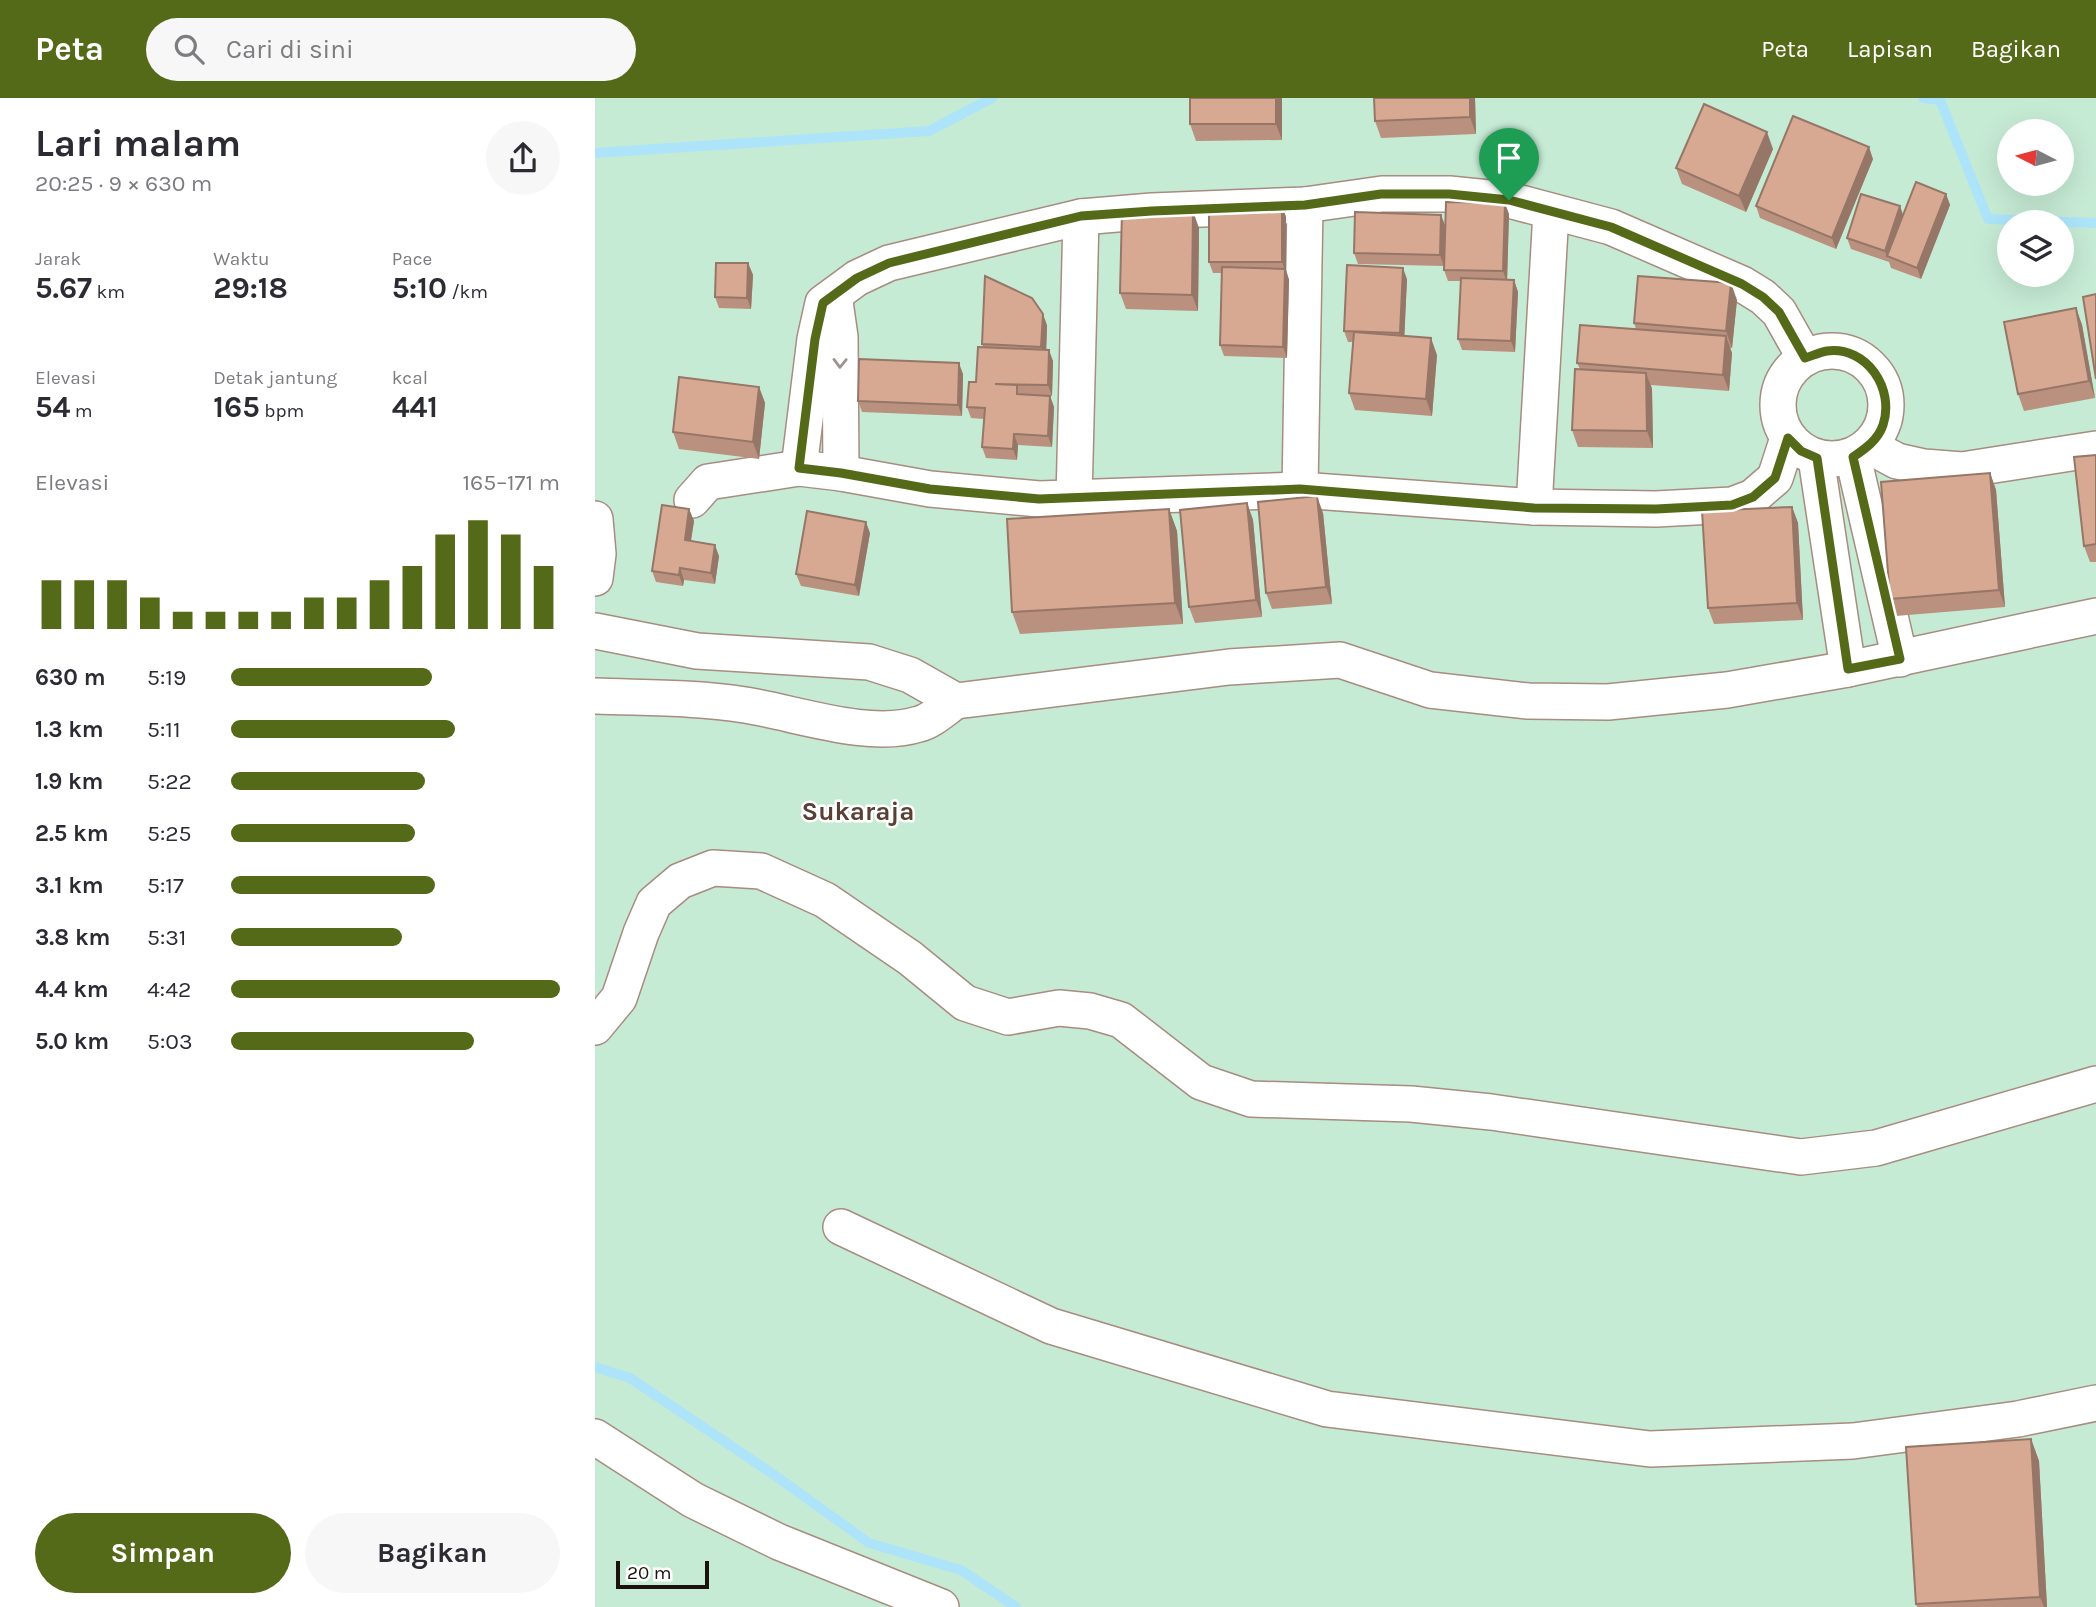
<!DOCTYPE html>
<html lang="id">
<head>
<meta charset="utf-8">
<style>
	body { margin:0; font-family:Karla,sans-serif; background:#f7f7f7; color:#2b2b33; height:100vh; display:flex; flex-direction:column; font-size:26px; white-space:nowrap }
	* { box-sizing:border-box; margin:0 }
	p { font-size:23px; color:#7c7c81 }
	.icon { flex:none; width:38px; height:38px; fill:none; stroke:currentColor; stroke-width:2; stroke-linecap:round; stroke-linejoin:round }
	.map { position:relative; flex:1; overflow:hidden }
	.drawer { display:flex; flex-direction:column; background:#fff; width:595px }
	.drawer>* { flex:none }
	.needle { width:46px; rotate:276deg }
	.tools { position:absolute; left:1402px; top:21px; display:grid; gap:14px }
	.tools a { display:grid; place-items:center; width:77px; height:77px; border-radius:50%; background:#fff; box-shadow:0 7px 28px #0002; font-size:35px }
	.scale { position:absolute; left:21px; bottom:18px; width:93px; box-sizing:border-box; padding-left:7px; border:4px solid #1c120d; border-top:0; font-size:19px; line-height:24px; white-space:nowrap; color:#1c120d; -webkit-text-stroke:5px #fff; paint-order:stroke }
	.pin { position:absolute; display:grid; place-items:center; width:60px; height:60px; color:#fff; margin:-72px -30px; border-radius:50% 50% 50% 0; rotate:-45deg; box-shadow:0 0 7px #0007 }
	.pin .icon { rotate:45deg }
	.round { display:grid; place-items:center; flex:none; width:74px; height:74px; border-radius:37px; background:#f7f7f7 }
	.overview { display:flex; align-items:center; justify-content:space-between; height:119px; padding:0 35px }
	h1 { font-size:38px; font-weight:700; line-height:52px }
	.figures { display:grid; grid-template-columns:repeat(3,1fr); gap:10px; height:119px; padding:7px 35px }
	.figures div { display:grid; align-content:center }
	.figures b { font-size:30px; font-weight:700 }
	.figures small { font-size:19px; font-weight:400 }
	.figures p { font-size:19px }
	.chart { height:196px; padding:14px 35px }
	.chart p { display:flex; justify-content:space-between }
	.chart svg { width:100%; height:126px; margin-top:7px; stroke:#556a18; stroke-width:6 }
	.cta { display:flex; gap:14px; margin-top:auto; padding:14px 35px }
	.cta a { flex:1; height:80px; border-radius:42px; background:#556a18; color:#fff; font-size:28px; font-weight:700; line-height:80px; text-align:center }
	.cta a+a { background:#f7f7f7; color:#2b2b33 }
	ul { padding:0 35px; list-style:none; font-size:23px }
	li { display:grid; grid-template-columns:112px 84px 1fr; align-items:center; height:52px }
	li i { height:18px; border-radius:9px; background:#556a18 }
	header { display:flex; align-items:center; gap:42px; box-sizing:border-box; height:98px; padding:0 35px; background:#556a18; color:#fff }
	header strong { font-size:33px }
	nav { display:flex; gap:38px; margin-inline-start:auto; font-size:24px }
	.search { width:490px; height:63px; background:#f7f7f7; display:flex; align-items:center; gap:18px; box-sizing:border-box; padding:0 24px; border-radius:38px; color:#7c7c81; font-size:26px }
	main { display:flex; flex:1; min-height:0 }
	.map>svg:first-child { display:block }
	.green { fill:#c6ebd5; fill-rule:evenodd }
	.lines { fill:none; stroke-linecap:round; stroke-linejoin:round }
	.stream { stroke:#ade4fa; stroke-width:10 }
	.minor-casing { stroke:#a78c7f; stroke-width:38 }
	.minor { stroke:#fff; stroke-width:35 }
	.wall { fill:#b9917e }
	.shaded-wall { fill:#967667 }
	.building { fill:#d7a993; stroke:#967667; stroke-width:2 }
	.oneway { stroke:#999492 }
	.route-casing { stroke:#fff; stroke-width:14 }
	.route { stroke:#556a18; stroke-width:9 }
	.labels { text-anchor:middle; stroke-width:5; stroke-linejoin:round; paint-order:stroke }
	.quarter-label { font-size:26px; font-weight:bold; fill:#584034; stroke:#fff }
</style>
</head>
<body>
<header>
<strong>Peta</strong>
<div class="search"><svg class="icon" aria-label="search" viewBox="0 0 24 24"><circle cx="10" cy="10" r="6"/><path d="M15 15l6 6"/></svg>Cari di sini</div>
<nav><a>Peta</a><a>Lapisan</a><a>Bagikan</a></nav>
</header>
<main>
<section class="drawer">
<div class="overview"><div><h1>Lari malam</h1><p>20:25 · 9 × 630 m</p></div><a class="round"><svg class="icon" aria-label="share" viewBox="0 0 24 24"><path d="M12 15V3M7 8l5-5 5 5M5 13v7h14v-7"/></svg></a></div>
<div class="figures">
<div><p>Jarak</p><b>5.67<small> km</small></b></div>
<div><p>Waktu</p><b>29:18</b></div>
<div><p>Pace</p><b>5:10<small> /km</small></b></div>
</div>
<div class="figures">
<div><p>Elevasi</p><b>54<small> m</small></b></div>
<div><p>Detak jantung</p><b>165<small> bpm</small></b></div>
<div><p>kcal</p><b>441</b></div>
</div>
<div class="chart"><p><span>Elevasi</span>165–171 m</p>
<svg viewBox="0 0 160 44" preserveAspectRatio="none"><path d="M5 44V27M15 44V27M25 44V27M35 44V33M45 44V38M55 44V38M65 44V38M75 44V38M85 44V33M95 44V33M105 44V27M115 44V22M125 44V11M135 44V6M145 44V11M155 44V22"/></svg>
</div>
<ul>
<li><b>630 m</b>5:19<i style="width:61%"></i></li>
<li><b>1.3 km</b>5:11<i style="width:68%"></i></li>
<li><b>1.9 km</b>5:22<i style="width:59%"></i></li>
<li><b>2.5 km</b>5:25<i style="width:56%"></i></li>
<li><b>3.1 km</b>5:17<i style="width:62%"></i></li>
<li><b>3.8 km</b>5:31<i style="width:52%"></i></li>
<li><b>4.4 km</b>4:42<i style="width:100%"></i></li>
<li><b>5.0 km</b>5:03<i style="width:74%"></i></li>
</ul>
<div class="cta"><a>Simpan</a><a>Bagikan</a></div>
</section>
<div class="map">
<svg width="1501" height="1509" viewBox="0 0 1501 1509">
	<rect width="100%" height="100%" fill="#fbefe9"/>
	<path class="green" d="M0,0H1501V1509H0ZM1414,33H1466V86H1414ZM1414,124H1466V177H1414Z"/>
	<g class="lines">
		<g class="stream">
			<polyline points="1328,0 1345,2 1393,121 1501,125"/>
			<polyline points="0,55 334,33 397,0"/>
			<polyline points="0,1269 35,1280 175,1374 274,1445 366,1472 421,1509"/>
		</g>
		<defs>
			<g id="minor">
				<polyline points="234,201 240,204 245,239 246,375"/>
				<circle cx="1237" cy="307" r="54"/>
				<polyline points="1274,348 1302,363 1329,369 1367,372 1501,351"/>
				<polyline points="1258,359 1305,561"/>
				<polyline points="1221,360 1253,571"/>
				<polyline points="204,370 220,241 228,205 262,180 294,165 486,119 557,113 710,107 787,96 854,96 914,102 1016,129 1147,186 1168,199 1184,214 1210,260"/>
				<polyline points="705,392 710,107"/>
				<polyline points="479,401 486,119"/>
				<polyline points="97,402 113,384 204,370 246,375 335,391 444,401 705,392 939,409 1061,411 1137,407 1158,399 1180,380 1193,340"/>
				<polyline points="939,409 956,114"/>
				<polyline points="0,421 3,456 0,480"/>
				<polyline points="0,533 102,553 274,564 315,577 361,603 634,569 745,562 835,592 933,603 1013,604 1132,592 1253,571 1501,518"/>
				<path d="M0,598C50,600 101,599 150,607C201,615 274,642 324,626C337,623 350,610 361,603"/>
				<polyline points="0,929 24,900 46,835 59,805 85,783 118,770 166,773 230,802 315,860 370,905 413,919 464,910 495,913 526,922 606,984 656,1001 816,1006 896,1014 1206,1059 1281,1050 1501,986"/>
				<polyline points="246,1129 456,1228 732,1311 1055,1351 1258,1343 1423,1321 1501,1305"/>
				<polyline points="0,1339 98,1402 184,1444 346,1509"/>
			</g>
		</defs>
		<use href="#minor" class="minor-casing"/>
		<use href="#minor" class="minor"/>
	</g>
	<g class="wall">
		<polygon points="687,0 687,42 601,43 595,26"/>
		<polygon points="779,0 880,0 881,36 786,40 780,23"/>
		<polygon points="1178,51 1151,114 1087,86 1081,70"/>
		<polygon points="1278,61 1241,151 1165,120 1161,108"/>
		<polygon points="1351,96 1355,107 1326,181 1296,170 1294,164 1256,151 1252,140 1305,108 1308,117"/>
		<polygon points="687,108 691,119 691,172 694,182 692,260 629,258 625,247 627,175 618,175 614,164"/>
		<polygon points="914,116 912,182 919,182 923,194 920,254 867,252 863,241 866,183 853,183 849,172 849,168 763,166 759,155 846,117 850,127"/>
		<polygon points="604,130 603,213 531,211 525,195"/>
		<polygon points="153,165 158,177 156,211 124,210 120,199"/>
		<polygon points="812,181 809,238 842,257 837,318 760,312 754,295 758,244 753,244 749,233"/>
		<polygon points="1142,202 1137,250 1135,250 1137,255 1134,293 1056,287 1057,291 1058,350 983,349 977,332 985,271 982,265 1041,231 1039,225"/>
		<polygon points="1481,210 1487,227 1500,300 1429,313 1423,296"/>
		<polygon points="452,227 451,252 458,263 457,298 455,298 459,309 457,349 423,347 422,362 391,360 387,349 389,321 376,320 372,309 381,284 388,249 387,246"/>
		<polygon points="368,276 367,318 267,314 263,303"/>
		<polygon points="164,289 170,305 164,361 84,351 78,334"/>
		<polygon points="1501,357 1501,464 1495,464 1489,448"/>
		<polygon points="1395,375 1401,392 1410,509 1301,518 1295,501"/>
		<polygon points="652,405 658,422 667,519 600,525 594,509"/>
		<polygon points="1197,409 1203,425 1208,522 1119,526 1113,510"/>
		<polygon points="94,411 99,423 96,443 124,458 120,486 89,482 88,488 61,484 57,473"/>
		<polygon points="574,411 582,433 588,526 425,536 417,514"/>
		<polygon points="728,415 737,506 677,511 671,495"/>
		<polygon points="275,435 264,498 206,488 201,476"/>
		<polygon points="1436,1341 1444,1363 1452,1509 1322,1509 1321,1506"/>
	</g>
	<g class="shaded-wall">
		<polygon points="681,0 687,0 687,42 681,26"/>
		<polygon points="875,0 880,0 881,36 875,19"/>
		<polygon points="1172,34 1178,51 1151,114 1144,98"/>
		<polygon points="1274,49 1278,61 1241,151 1237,140"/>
		<polygon points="1351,96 1355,107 1326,181 1322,170"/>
		<polygon points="910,105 914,116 912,185 908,173"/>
		<polygon points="687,108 691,119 691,172 694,182 692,260 688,249 690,173 687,164"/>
		<polygon points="1305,108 1309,120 1292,159 1290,153"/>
		<polygon points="598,113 604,130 603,213 597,197"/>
		<polygon points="846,117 850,128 849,168 845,157"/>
		<polygon points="153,165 158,177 156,211 152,200"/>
		<polygon points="808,170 812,181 809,247 805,235"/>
		<polygon points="919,182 923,194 920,254 916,243"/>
		<polygon points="1136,185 1142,202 1137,250 1131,233"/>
		<polygon points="1481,210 1487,227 1500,300 1494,283"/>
		<polygon points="448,216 452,227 451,260 446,249"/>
		<polygon points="1131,238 1137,255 1134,293 1128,277"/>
		<polygon points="836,240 842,257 837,318 831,301"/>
		<polygon points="454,252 458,263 457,298 453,287"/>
		<polygon points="364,265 368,276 367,318 363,307"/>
		<polygon points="1051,275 1057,291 1058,350 1052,333"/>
		<polygon points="164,289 170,305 164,361 158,344"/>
		<polygon points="455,298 459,309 457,349 453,338"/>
		<polygon points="419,336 423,347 422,362 418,351"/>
		<polygon points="1395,375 1401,392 1410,509 1404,492"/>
		<polygon points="722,398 728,415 737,506 731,489"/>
		<polygon points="652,405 658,422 667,519 661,502"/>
		<polygon points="1197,409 1203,425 1208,522 1202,505"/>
		<polygon points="94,411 99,423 94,454 90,442"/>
		<polygon points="574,411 582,433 588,526 580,505"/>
		<polygon points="271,424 275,435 264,498 260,487"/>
		<polygon points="120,447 124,458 120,486 116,475"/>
		<polygon points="85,470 89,482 88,488 84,477"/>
		<polygon points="1436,1341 1444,1363 1452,1509 1449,1509 1445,1499"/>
	</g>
	<g class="building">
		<rect x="595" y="0" width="86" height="26"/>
		<polygon points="779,0 875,0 875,19 780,23"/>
		<polygon points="1109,6 1172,34 1144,98 1081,70"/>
		<polygon points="1198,18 1274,49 1237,140 1161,108"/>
		<polygon points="1321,84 1351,96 1322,170 1292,158"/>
		<polygon points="1266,96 1305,108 1290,153 1252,140"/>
		<polygon points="851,104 910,105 908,173 849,172"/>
		<rect x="614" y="108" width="73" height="56"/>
		<polygon points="527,112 598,113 597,197 525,195"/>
		<polygon points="760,114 846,117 845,157 759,155"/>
		<polygon points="121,165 153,165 152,200 120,199"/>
		<polygon points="752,167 808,170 805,235 749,233"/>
		<polygon points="627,169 690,171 688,249 625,247"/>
		<polygon points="390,178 437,200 448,216 446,249 387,246"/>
		<polygon points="1043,178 1136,185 1131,233 1039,225"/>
		<polygon points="866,180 919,182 916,243 863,241"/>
		<polygon points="1501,196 1501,281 1488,199"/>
		<polygon points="1481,210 1494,283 1423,296 1409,224"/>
		<polygon points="985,227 1131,238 1128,277 982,265"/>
		<polygon points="759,234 836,240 831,301 754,295"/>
		<polygon points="383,249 454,252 453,287 400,286 422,287 422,296 455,298 453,338 419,336 418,351 387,349 390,310 372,309 374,284 381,284"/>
		<polygon points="264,261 364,265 363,307 263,303"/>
		<polygon points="980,271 1051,275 1052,333 977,332"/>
		<polygon points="84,279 164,289 158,344 78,334"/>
		<polygon points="1501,357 1501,446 1489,448 1479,359"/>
		<polygon points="1395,375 1404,492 1295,501 1286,384"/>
		<polygon points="722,398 731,489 671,495 663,404"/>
		<polygon points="652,405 661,502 594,509 585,412"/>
		<polygon points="67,407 94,411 90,442 120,447 116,475 85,470 84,477 57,473"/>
		<polygon points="1197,409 1202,505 1113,510 1107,413"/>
		<polygon points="574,411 580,505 417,514 412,421"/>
		<polygon points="212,413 271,424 260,487 201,476"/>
		<polygon points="1436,1341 1445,1499 1321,1506 1311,1349"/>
	</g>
	<defs><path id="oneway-chevron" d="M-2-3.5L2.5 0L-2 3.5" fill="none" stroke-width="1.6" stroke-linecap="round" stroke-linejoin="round" transform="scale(1.75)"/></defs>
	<use class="oneway" href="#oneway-chevron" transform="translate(245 265) rotate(91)"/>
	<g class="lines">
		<defs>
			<path id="route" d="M786,96H854L914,102L1016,129L1147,186L1168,199L1184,214L1210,260C1217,258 1225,254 1232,253C1272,248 1300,291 1288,327C1283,342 1270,351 1258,359L1305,561L1253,571L1222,360L1206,353L1193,340L1180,380L1158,399L1137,407L1061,411L939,410L705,391L444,401L335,391L246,375L204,370L220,241L228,205L262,180L294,165L486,118L557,113L710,107Z"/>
		</defs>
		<use href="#route" class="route-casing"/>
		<use href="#route" class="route"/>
	</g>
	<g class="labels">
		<g class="quarter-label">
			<text x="263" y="722">Sukaraja</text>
		</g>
	</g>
</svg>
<div class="tools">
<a><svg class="needle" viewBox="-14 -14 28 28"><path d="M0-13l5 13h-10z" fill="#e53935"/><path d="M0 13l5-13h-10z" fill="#7c7c81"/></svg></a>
<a><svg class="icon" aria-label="layers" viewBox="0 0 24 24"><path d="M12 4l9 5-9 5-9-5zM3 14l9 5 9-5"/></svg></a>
</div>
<div class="scale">20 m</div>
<div class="pin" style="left:914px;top:102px;background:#1e9e55"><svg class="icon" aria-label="arrive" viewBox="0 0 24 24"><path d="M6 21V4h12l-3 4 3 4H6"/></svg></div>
</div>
</main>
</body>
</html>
